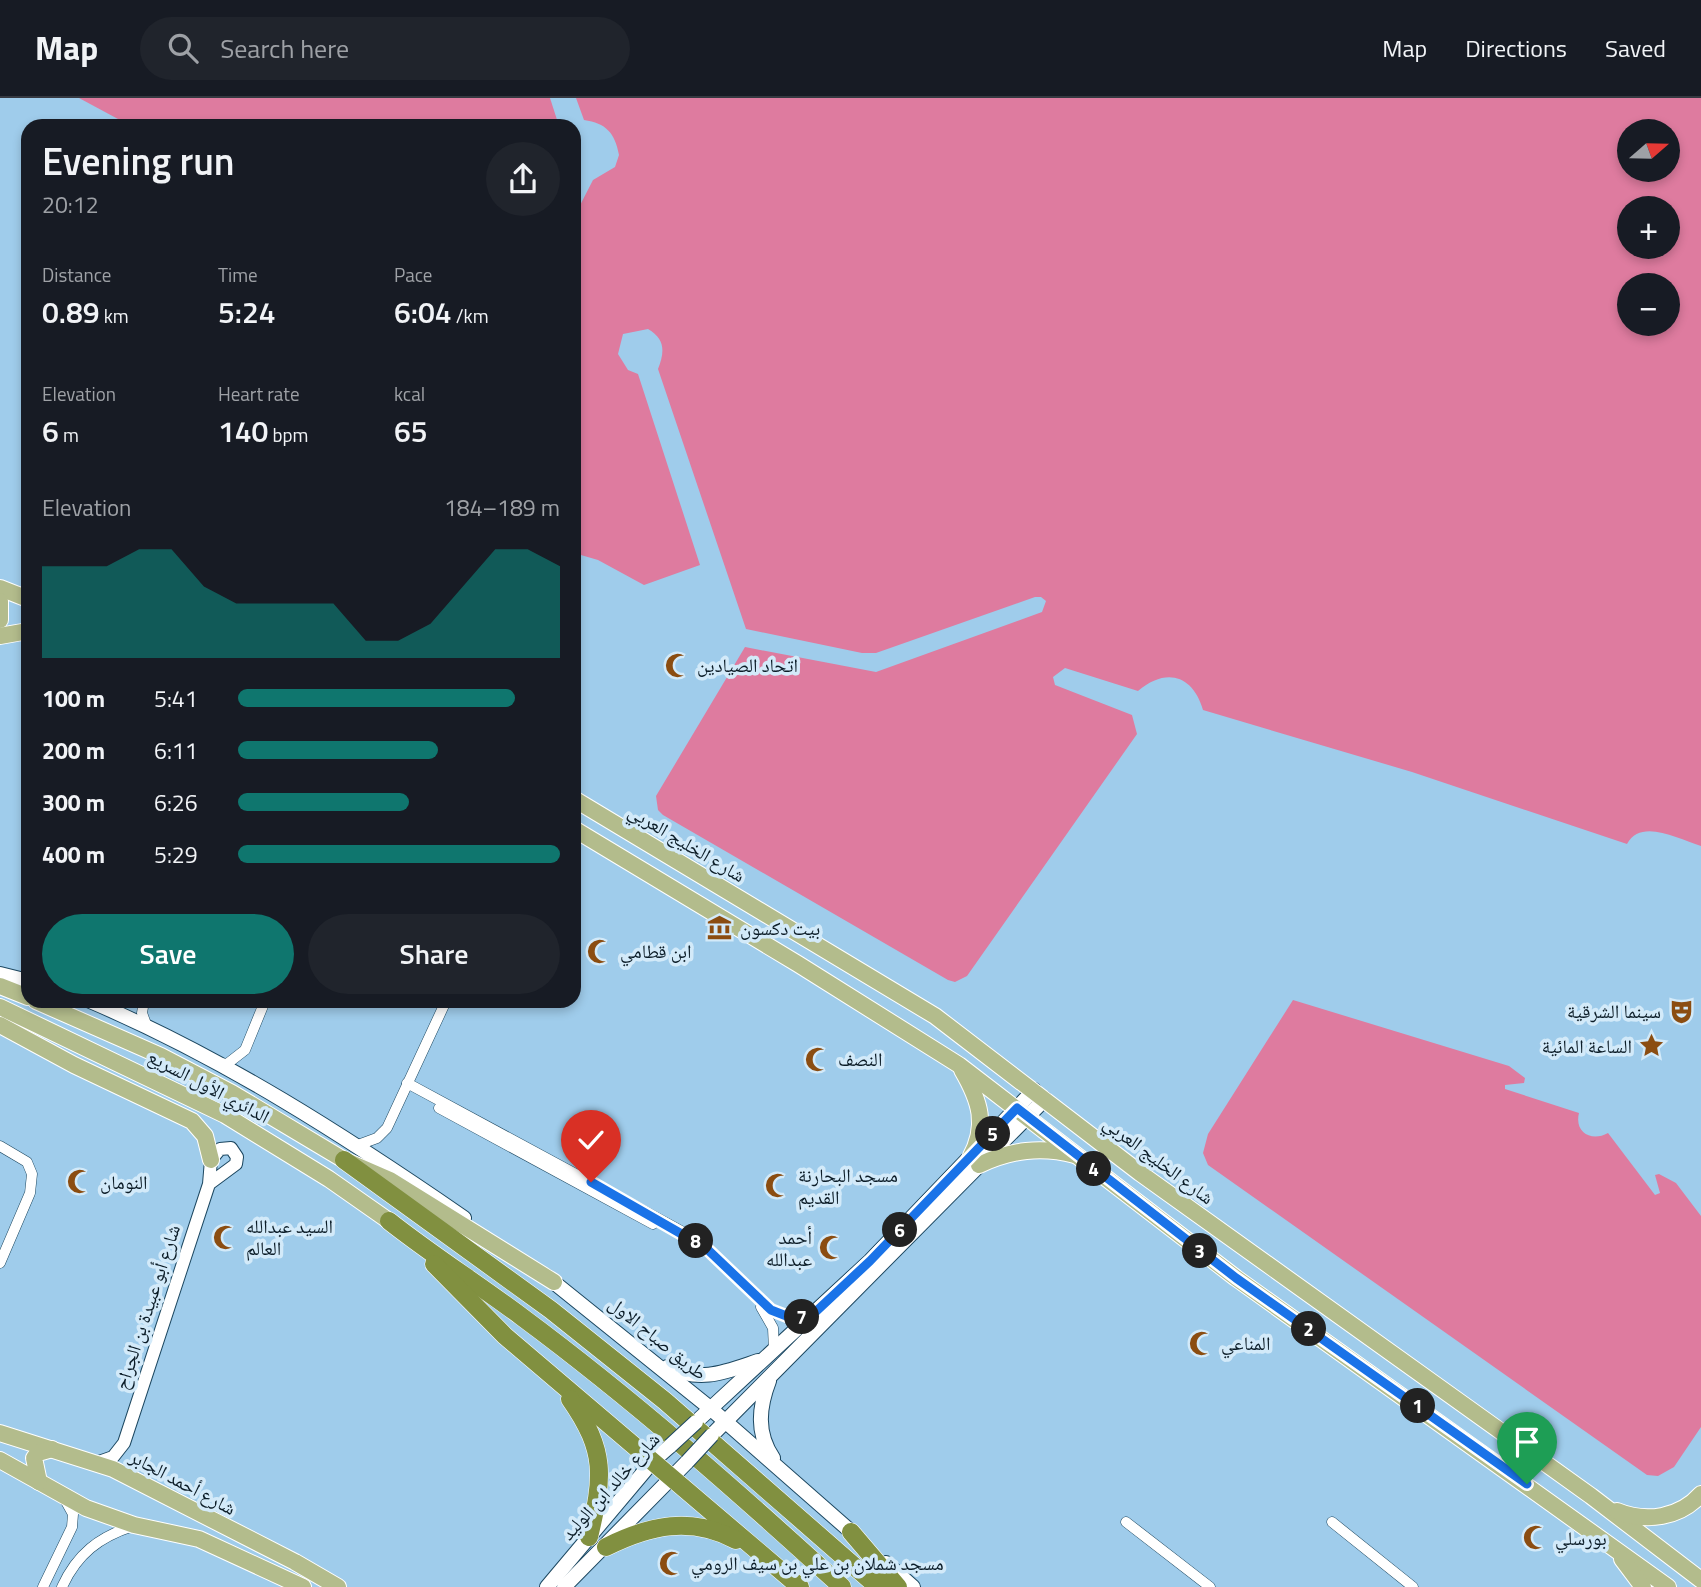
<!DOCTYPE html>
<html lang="en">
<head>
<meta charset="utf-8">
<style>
	body { margin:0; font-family:"Titillium Web","Noto Naskh Arabic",sans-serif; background:#20242c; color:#f1f3f6; height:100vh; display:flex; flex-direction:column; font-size:26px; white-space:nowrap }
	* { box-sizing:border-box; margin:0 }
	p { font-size:23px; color:#9ea1a6 }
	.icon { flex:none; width:38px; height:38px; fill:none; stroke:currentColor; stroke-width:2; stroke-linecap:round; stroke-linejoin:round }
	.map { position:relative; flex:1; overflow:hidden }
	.panel { position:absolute; left:21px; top:21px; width:560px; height:889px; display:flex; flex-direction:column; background:#171b24; border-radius:21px; box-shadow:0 4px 10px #0003 }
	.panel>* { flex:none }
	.needle { width:46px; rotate:70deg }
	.buttons { position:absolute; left:1617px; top:21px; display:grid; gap:14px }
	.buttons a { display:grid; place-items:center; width:63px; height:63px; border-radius:50%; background:#171b24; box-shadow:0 4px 10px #0003; font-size:35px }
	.pin { position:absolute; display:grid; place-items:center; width:60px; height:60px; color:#fff; margin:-72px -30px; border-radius:50% 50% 50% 0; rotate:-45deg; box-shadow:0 0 7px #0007 }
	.pin .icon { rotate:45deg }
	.km { position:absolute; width:35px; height:35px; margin:-18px; border-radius:50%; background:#222; color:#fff; font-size:19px; line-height:35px; text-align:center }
	.round { display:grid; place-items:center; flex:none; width:74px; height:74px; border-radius:37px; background:#20242c }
	.summary { display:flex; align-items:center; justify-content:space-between; height:119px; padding:0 21px }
	h1 { font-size:38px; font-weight:600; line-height:52px }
	.stats { display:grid; grid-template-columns:repeat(3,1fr); gap:10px; height:119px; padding:7px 21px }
	.stats div { display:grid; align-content:center }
	.stats b { font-size:30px; font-weight:600 }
	.stats small { font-size:19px; font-weight:400 }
	.stats p { font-size:19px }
	.chart { height:196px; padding:14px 21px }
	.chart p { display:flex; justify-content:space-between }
	.chart svg { width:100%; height:126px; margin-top:7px; fill:#0f766e; opacity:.7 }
	.button { display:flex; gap:14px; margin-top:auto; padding:14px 21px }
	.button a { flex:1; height:80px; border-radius:42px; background:#0f766e; color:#fff; font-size:28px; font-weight:600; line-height:80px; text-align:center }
	.button a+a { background:#20242c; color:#f1f3f6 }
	ul { padding:0 21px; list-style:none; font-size:23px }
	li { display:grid; grid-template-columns:112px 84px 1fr; align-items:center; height:52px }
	li i { height:18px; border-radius:9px; background:#0f766e }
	header { display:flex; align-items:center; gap:42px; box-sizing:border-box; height:98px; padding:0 35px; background:#171b24; border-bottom:2px solid #363941 }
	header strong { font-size:33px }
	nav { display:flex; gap:38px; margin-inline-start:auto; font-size:24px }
	.search { width:490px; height:63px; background:#20242c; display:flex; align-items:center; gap:18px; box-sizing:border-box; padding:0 24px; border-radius:38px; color:#9ea1a6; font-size:26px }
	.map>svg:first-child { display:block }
	.water { fill:#de7b9f; fill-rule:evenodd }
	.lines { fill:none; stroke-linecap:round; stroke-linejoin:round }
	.minor-casing { stroke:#1c4760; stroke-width:11 }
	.tertiary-casing { stroke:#1c4760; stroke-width:14 }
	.secondary-casing { stroke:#1c4760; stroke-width:16 }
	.primary-casing { stroke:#fff; stroke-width:18 }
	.motorway-casing { stroke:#fff; stroke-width:19 }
	.minor { stroke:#fff; stroke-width:10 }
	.tertiary { stroke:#fff; stroke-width:12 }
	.secondary { stroke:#fff; stroke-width:14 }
	.primary { stroke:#b3bc8c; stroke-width:16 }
	.motorway { stroke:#819040; stroke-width:18 }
	.secondary-bridge-casing { stroke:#1c4760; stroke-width:16; stroke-linecap:butt }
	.secondary-bridge { stroke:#fff; stroke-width:14 }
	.route-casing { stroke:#fff; stroke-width:14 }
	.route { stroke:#1a73e8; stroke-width:9 }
	.labels { text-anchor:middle; stroke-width:7; stroke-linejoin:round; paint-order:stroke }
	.poi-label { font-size:19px; fill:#0b1c27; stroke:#d3eaf9; text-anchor:start }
	.street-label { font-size:19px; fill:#0b1c27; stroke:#d3eaf9 }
</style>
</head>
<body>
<header>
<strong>Map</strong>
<div class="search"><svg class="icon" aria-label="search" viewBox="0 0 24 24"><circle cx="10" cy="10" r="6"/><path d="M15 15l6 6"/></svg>Search here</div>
<nav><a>Map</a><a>Directions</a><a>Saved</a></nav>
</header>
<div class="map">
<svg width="1701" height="1489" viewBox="0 0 1701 1489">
	<rect width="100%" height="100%" fill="#9fcceb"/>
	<g class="water">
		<polygon points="79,0 550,0 559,28 131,28"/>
		<path d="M576,0H1701V748C1678,741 1641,720 1627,746L1412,674L1203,612C1193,577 1166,569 1138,593L1065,570L1053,579L1055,587L1132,617L1137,636L967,878L955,884L948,882L663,717L658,712L656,698L745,549L876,574L1042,514L1046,503L1041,499H1035L876,555H862L746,531L658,271C665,253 665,241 648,231L623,236L618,256L628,272L638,276L700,467L644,487L598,462L574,455V119L593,82L615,69L619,57C615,35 606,25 584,22ZM1668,33V72H1629V33ZM1668,110V149H1629V110ZM1629,187H1668V226H1629Z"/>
		<path d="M1293,902L1509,968L1525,980L1524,985L1505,987V991L1579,1015C1574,1035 1592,1044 1608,1035L1655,1097L1660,1095L1655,1077L1659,1076L1676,1085L1701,1118V1329L1674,1369L1658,1378L1647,1377L1208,1067L1203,1055L1208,1036Z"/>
	</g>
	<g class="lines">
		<defs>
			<g id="minor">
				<polyline points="144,903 142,915 147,929"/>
				<polyline points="219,965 227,966 245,952 265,903"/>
				<polyline points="407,985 683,1134 713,1156 771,1212 789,1219 809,1220"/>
				<polyline points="439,1010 653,1126"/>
				<polyline points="358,1047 377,1040 387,1030 446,903"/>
				<polyline points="0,1048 27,1064 32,1076 30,1095 0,1165"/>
				<polyline points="761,1209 773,1230 774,1252"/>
				<polyline points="1126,1424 1210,1489"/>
				<polyline points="1332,1424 1413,1489"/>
				<polyline points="43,1489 72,1429 73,1416 63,1398"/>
				<path d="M62,1489C77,1456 99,1439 133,1428"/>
			</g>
			<polyline id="tertiary" points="96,1365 113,1359 124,1345 209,1086 211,1062 220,1051 231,1050 237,1059 236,1066 209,1086"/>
			<g id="secondary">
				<polyline points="0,876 28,883"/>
				<path d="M90,903C224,960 345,1038 464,1120"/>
				<polyline points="546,1178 710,1310 857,1439"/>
				<path d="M667,1269C701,1285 725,1274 758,1263"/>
				<path d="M769,1283C759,1309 756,1335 773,1360"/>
				<polyline points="696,1324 870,1163 1034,992"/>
				<polyline points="712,1337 1045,1001"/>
				<polyline points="886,1465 913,1489"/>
				<polyline points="547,1489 653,1363 670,1348"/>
				<polyline points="564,1489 687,1364"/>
			</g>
			<g id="primary">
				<polyline points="0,490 28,501"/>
				<polyline points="0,503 0,522"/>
				<polyline points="0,538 28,533"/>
				<polyline points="574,701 935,918 1140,1075 1591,1398 1701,1482"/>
				<polyline points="574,731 798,866 959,967 1236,1180 1668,1489"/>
				<polyline points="0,888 28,899"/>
				<polyline points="36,903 161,958 232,995 344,1062 390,1082 554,1184"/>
				<polyline points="0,909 225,1017 329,1081 389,1123"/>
				<polyline points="0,927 74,967 192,1023 205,1038 211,1062"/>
				<path d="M962,972C980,1003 988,1027 970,1060"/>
				<path d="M979,1067C1011,1052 1041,1048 1075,1057"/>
				<polyline points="0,1335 113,1371 295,1464 338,1489"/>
				<polyline points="0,1362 86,1410 134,1427 199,1441 303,1489"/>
				<polyline points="39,1384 34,1360 38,1355 52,1351"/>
				<path d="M1617,1413C1646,1425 1680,1420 1701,1396"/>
				<polyline points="1622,1461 1643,1489"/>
			</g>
			<g id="motorway">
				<polyline points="344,1062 551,1212 665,1303 878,1489"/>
				<path d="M389,1123C432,1157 478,1186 522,1219C634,1302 739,1395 842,1489"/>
				<polyline points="434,1166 505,1238 800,1489"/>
				<path d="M570,1301C607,1354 603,1379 589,1439"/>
				<polyline points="851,1434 898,1489"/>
				<path d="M606,1449C650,1427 691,1418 736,1442"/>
			</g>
		</defs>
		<use href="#minor" class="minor-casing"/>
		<use href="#tertiary" class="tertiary-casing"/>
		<use href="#secondary" class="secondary-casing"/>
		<use href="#primary" class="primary-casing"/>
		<use href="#motorway" class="motorway-casing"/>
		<use href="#minor" class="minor"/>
		<use href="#tertiary" class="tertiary"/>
		<use href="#secondary" class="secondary"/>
		<use href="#primary" class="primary"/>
		<use href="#motorway" class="motorway"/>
		<defs>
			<g id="secondary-bridge">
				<polyline points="670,1348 696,1324"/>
				<polyline points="687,1364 712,1337"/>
			</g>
		</defs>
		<use href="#secondary-bridge" class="secondary-bridge-casing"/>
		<use href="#secondary-bridge" class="secondary-bridge"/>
	</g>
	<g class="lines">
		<defs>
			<polyline id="route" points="591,1084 706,1150 771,1212 789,1219 809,1220 870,1163 1017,1010 1236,1180 1527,1386"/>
		</defs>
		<use href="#route" class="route-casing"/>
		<use href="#route" class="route"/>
	</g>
	<defs>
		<symbol id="mosque-bare" viewBox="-9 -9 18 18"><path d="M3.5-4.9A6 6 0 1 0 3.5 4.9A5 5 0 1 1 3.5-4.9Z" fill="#8b4d11" stroke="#d3eaf9" stroke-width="2.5" paint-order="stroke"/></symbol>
		<symbol id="museum-bare" viewBox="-9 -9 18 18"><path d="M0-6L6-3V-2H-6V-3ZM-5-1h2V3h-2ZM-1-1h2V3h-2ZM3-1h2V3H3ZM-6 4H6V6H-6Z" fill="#8b4d11" stroke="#d3eaf9" stroke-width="2.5" paint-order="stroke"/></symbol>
		<symbol id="theatre-bare" viewBox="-9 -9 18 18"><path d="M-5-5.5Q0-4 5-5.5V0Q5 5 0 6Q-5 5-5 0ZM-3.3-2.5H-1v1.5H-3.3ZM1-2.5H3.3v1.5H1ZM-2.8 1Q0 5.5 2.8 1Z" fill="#8b4d11" stroke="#d3eaf9" stroke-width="2.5" paint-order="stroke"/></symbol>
		<symbol id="sight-bare" viewBox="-9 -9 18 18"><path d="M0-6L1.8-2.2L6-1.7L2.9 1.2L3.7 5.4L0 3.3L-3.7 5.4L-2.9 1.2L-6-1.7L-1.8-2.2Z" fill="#8b4d11" stroke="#d3eaf9" stroke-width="2.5" paint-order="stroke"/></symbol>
	</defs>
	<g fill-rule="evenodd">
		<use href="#mosque-bare" x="660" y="550" width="35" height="35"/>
		<use href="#museum-bare" x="702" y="812" width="35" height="35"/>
		<use href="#mosque-bare" x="582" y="836" width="35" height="35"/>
		<use href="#theatre-bare" x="1664" y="896" width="35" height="35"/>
		<use href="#sight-bare" x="1634" y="930" width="35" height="35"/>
		<use href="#mosque-bare" x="800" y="944" width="35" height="35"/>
		<use href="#mosque-bare" x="62" y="1066" width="35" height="35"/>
		<use href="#mosque-bare" x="760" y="1070" width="35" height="35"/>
		<use href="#mosque-bare" x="208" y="1122" width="35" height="35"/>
		<use href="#mosque-bare" x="814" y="1132" width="35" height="35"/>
		<use href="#mosque-bare" x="1184" y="1228" width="35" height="35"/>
		<use href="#mosque-bare" x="1518" y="1422" width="35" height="35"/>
		<use href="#mosque-bare" x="654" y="1448" width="35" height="35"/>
	</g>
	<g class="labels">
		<g class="poi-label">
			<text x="697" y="574">اتحاد الصيادين</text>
			<text x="740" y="837">بيت دكسون</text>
			<text x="620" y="860">ابن قطامي</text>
			<text x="1661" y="920" text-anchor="end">سينما الشرقية</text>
			<text x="1632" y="955" text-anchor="end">الساعة المائية</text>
			<text x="838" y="968">النصف</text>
			<text x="798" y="1084">مسجد البحارنة<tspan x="798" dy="22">القديم</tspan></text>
			<text x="100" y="1091">النومان</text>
			<text x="246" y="1135">السيد عبدالله<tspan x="246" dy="22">العالم</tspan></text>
			<text x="812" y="1146" text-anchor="end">أحمد<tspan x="812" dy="22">عبدالله</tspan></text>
			<text x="1221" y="1252">المناعي</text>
			<text x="1555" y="1447">بورسلي</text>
			<text x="691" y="1472">مسجد شملان بن علي بن سيف الرومي</text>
		</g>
		<g class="street-label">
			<text transform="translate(687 745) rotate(31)" y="7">شارع الخليج العربي</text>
			<text transform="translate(209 988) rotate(28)" y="7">الدائري الأول السريع</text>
			<text transform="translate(1159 1062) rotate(37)" y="7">شارع الخليج العربي</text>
			<text transform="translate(147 1209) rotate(-72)" y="7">شارع أبو عبيدة بن الجراح</text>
			<text transform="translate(658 1240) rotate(39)" y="7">طريق صباح الاول</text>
			<text transform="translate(183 1384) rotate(28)" y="7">شارع أحمد الجابر</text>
			<text transform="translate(610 1388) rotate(-48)" y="7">شارع خالد ابن الوليد</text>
		</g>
	</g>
</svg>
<div class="buttons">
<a><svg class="needle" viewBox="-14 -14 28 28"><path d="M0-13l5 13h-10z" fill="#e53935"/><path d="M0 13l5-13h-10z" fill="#9ea1a6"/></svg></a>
<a>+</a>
<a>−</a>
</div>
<div class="pin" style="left:1527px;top:1386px;background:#1e9e55"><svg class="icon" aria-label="arrive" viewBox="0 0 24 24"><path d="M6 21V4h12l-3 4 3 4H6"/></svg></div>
<div class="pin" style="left:591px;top:1084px;background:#d93025"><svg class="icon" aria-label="check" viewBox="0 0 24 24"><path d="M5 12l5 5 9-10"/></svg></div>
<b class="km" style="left:1418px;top:1308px">1</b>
<b class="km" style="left:1309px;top:1231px">2</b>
<b class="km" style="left:1200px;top:1153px">3</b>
<b class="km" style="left:1094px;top:1071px">4</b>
<b class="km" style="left:993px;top:1036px">5</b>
<b class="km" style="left:900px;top:1132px">6</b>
<b class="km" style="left:802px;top:1219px">7</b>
<b class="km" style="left:696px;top:1143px">8</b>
<section class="panel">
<div class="summary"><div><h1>Evening run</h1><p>20:12</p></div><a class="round"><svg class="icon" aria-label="share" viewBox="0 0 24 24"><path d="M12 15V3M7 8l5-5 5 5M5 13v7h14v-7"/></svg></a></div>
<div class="stats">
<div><p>Distance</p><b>0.89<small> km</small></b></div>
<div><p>Time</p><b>5:24</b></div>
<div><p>Pace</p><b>6:04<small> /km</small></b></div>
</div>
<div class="stats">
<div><p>Elevation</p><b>6<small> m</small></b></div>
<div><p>Heart rate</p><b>140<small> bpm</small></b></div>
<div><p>kcal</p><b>65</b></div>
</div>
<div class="chart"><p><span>Elevation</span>184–189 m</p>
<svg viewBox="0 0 160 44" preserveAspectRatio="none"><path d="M0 44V12L10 12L20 12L30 6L40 6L50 19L60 25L70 25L80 25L90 25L100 38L110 38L120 32L130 19L140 6L150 6L160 12V44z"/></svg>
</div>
<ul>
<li><b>100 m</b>5:41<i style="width:86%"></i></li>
<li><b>200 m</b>6:11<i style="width:62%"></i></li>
<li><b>300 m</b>6:26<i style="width:53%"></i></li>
<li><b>400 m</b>5:29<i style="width:100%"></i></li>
</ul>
<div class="button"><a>Save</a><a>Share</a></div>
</section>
</div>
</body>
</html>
